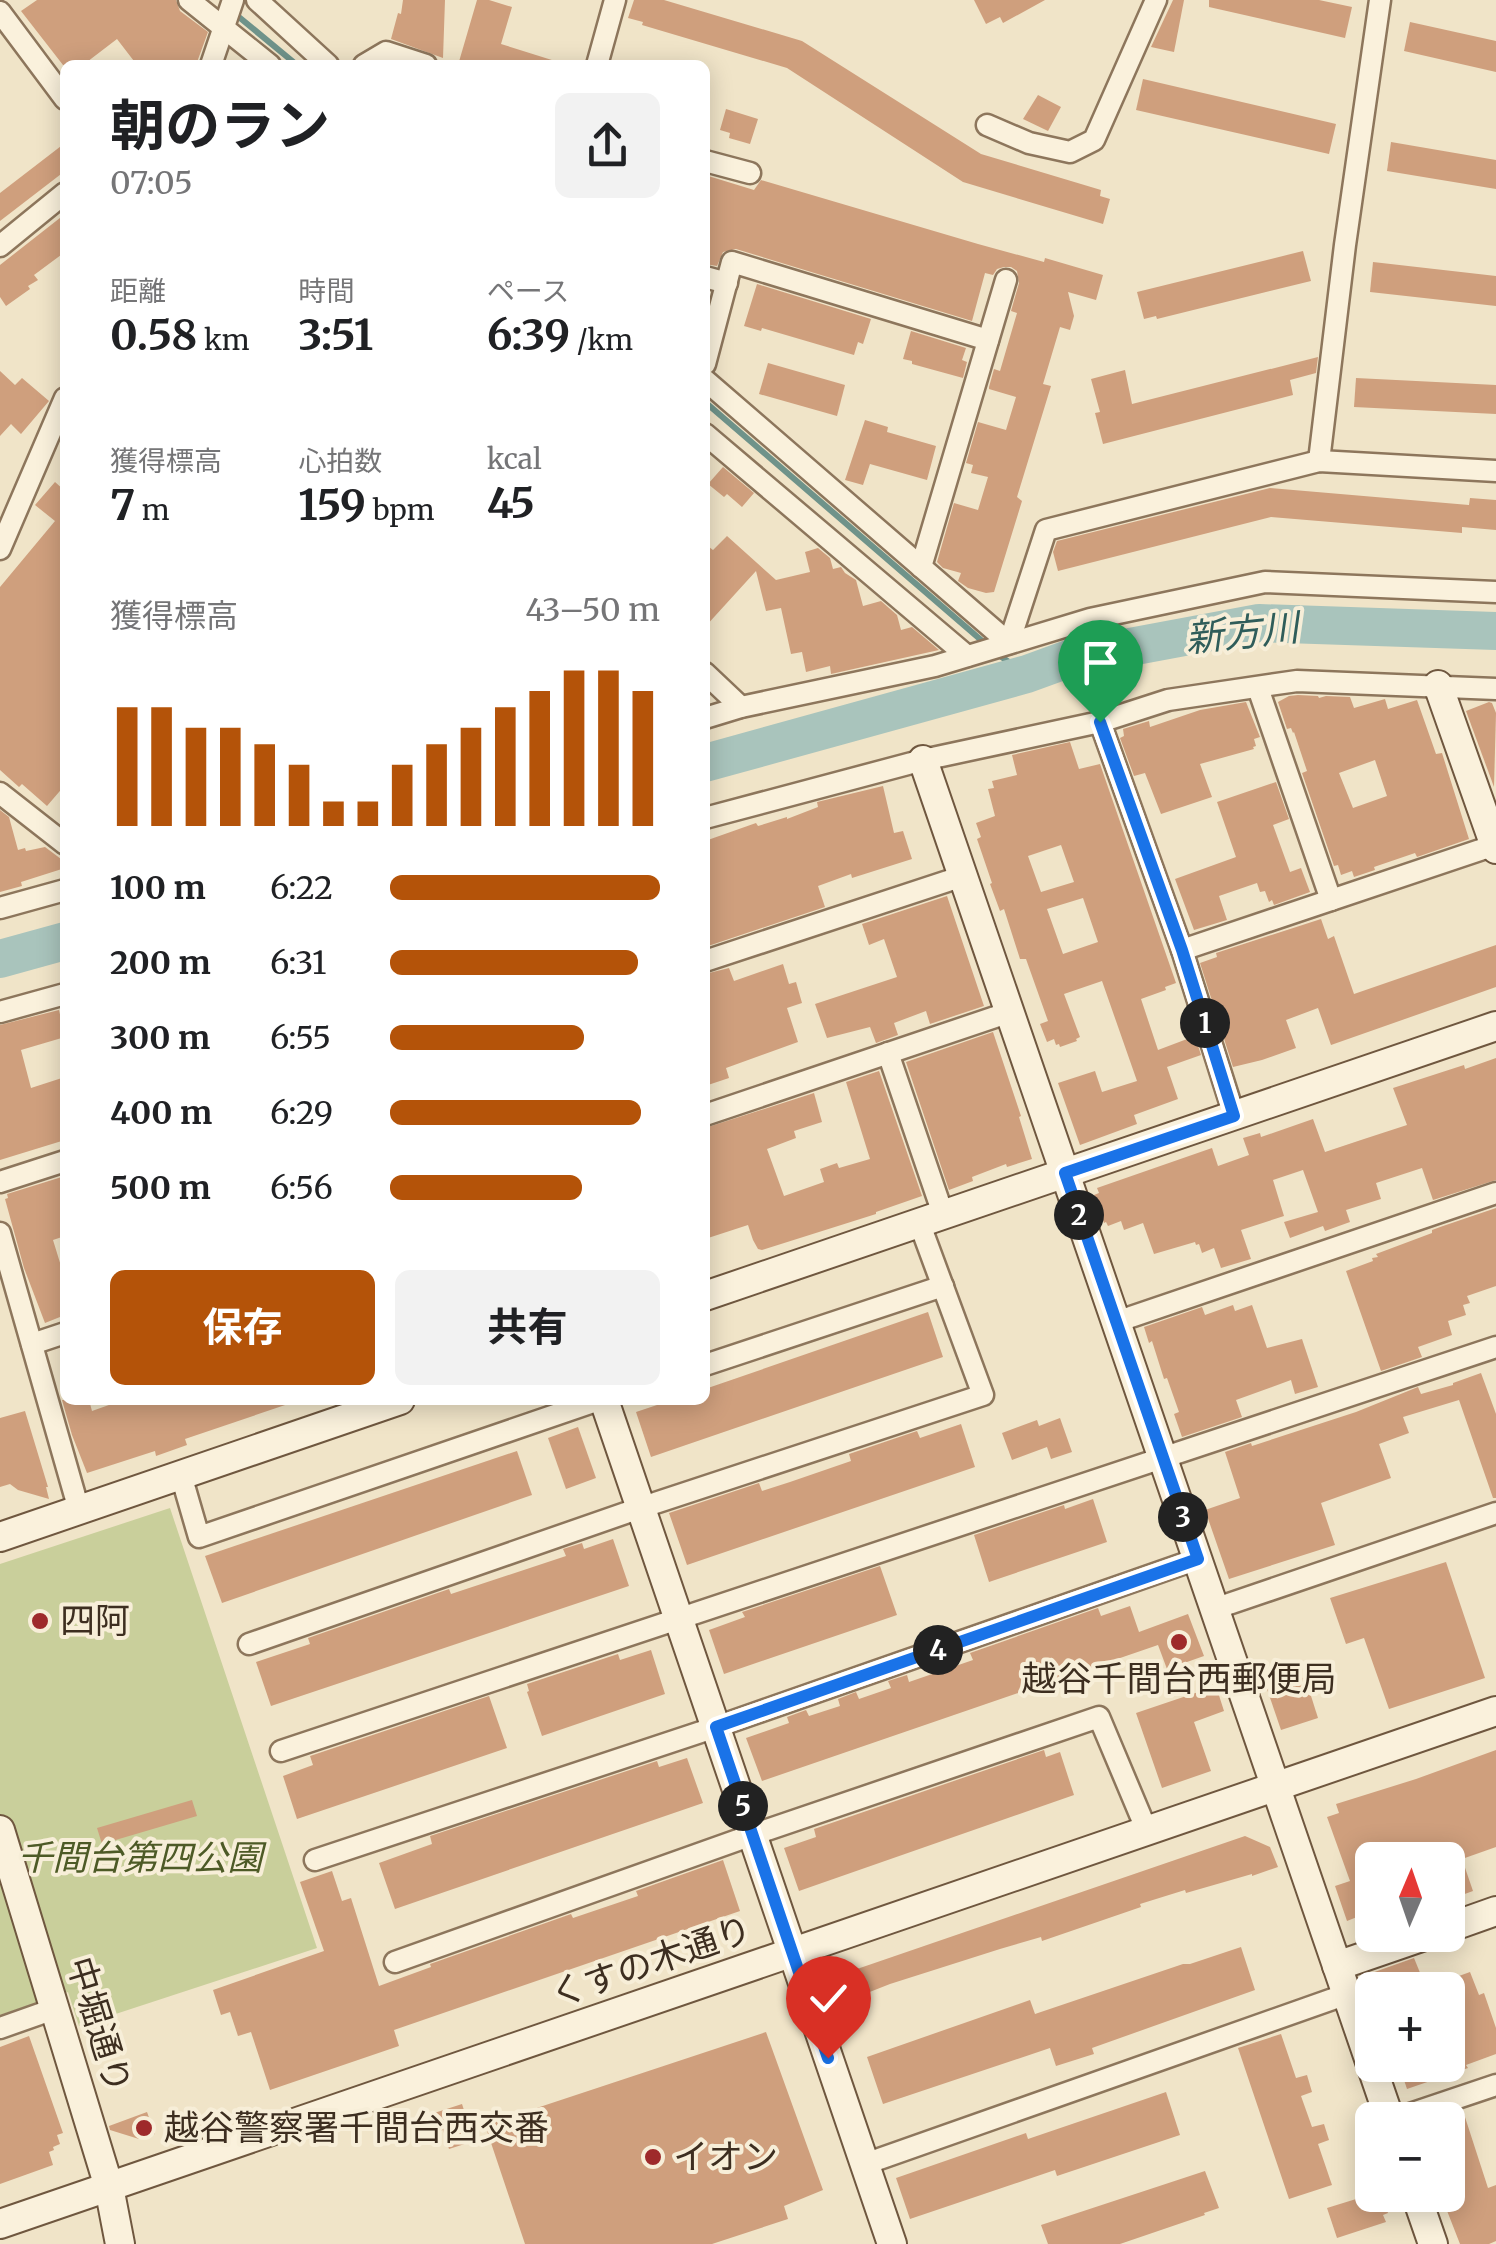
<!DOCTYPE html>
<html lang="ja">
<head>
<meta charset="utf-8">
<style>
	body { margin:0; font-family:Merriweather,"Noto Sans JP",serif; background:#f2f2f2; color:#202124; height:100vh; display:flex; flex-direction:column; font-size:38px; white-space:nowrap }
	* { box-sizing:border-box; margin:0 }
	p { font-size:32px; color:#757577 }
	.icon { flex:none; width:55px; height:55px; fill:none; stroke:currentColor; stroke-width:2; stroke-linecap:round; stroke-linejoin:round }
	.map { position:relative; flex:1; overflow:hidden }
	.panel { position:absolute; left:60px; top:60px; width:650px; height:1345px; display:flex; flex-direction:column; background:#fff; border-radius:15px; box-shadow:0 5px 25px #0003 }
	.panel>* { flex:none }
	.needle { width:65px; rotate:2deg }
	.fabs { position:absolute; left:1355px; top:1842px; display:grid; gap:20px }
	.fabs a { display:grid; place-items:center; width:110px; height:110px; border-radius:15px; background:#fff; box-shadow:0 5px 25px #0003; font-size:50px }
	.pin { position:absolute; display:grid; place-items:center; width:85px; height:85px; color:#fff; margin:-102px -42px; border-radius:50% 50% 50% 0; rotate:-45deg; box-shadow:0 0 10px #0007 }
	.pin .icon { rotate:45deg }
	.km { position:absolute; width:50px; height:50px; margin:-25px; border-radius:50%; background:#222; color:#fff; font-size:28px; line-height:50px; text-align:center }
	.round { display:grid; place-items:center; flex:none; width:105px; height:105px; border-radius:15px; background:#f2f2f2 }
	.summary { display:flex; align-items:center; justify-content:space-between; height:170px; padding:0 50px }
	h1 { font-size:55px; font-weight:700; line-height:75px }
	.stats { display:grid; grid-template-columns:repeat(3,1fr); gap:15px; height:170px; padding:10px 50px }
	.stats div { display:grid; align-content:center }
	.stats b { font-size:42px; font-weight:700 }
	.stats small { font-size:28px; font-weight:400 }
	.stats p { font-size:28px }
	.chart { height:280px; padding:20px 50px }
	.chart p { display:flex; justify-content:space-between }
	.chart svg { width:100%; height:180px; margin-top:10px; stroke:#b45309; stroke-width:6 }
	.primary-button { display:flex; gap:20px; margin-top:auto; padding:20px 50px }
	.primary-button a { flex:1; height:115px; border-radius:15px; background:#b45309; color:#fff; font-size:40px; font-weight:700; line-height:115px; text-align:center }
	.primary-button a+a { background:#f2f2f2; color:#202124 }
	ul { padding:0 50px; list-style:none; font-size:32px }
	li { display:grid; grid-template-columns:160px 120px 1fr; align-items:center; height:75px }
	li i { height:25px; border-radius:12px; background:#b45309 }
	.map>svg:first-child { display:block }
	.green { fill:#c9cf9b }
	.lines { fill:none; stroke-linecap:round; stroke-linejoin:round }
	.stream { stroke:#6f938a; stroke-width:6 }
	.river { stroke:#a9c4bc; stroke-width:38 }
	.building { fill:#cf9f7d; fill-rule:evenodd }
	.street-casing { stroke:#8d765c; stroke-width:25 }
	.secondary-casing { stroke:#6f573f; stroke-width:32 }
	.street { stroke:#faf1dc; stroke-width:20 }
	.secondary { stroke:#faf1dc; stroke-width:28 }
	.route-casing { stroke:#fff; stroke-width:20 }
	.route { stroke:#1a73e8; stroke-width:12 }
	.poi-dot { fill:#9e2a2b; stroke:#f7eed8; stroke-width:4 }
	.labels { text-anchor:middle; stroke-width:8; stroke-linejoin:round; paint-order:stroke }
	.poi-label { font-size:35px; fill:#3d2e20; stroke:#f7eed8; text-anchor:start }
	.park-label { font-size:35px; font-style:italic; fill:#4d5a26; stroke:#f7eed8 }
	.street-label { font-size:35px; fill:#3d2e20; stroke:#f7eed8 }
	.water-label { font-size:38px; font-style:italic; fill:#2f5d5a; stroke:#f7eed8 }
</style>
</head>
<body>
<div class="map">
<svg width="1496" height="2244" viewBox="0 0 1496 2244">
	<rect width="100%" height="100%" fill="#f0e4c8"/>
	<polygon class="green" points="170,1508 317,1948 79,2026 68,1992 0,2015 0,1564"/>
	<g class="lines">
		<g class="stream">
			<polyline points="234,13 297,65"/>
			<polyline points="705,402 988,646"/>
			<polyline points="997,654 1027,674"/>
		</g>
		<g class="river">
			<polyline points="705,763 1027,674 1071,658 1259,623 1496,631"/>
			<polyline points="0,959 65,941"/>
		</g>
	</g>
	<g class="building">
		<polygon points="37,0 176,0 180,11 208,32 196,65 137,65 117,39 83,65 63,65 21,11"/>
		<polygon points="403,0 445,0 443,58 391,39 398,13 401,14"/>
		<polygon points="477,0 489,0 512,7 501,44 555,61 555,65 458,65"/>
		<polygon points="634,0 664,0 802,41 981,154 1101,190 1100,196 1110,199 1103,224 963,182 787,68 642,25 643,22 628,18"/>
		<polygon points="974,0 1045,0 1003,23 1000,17 986,24"/>
		<polygon points="1173,0 1184,0 1174,52 1151,47"/>
		<polygon points="1209,0 1319,0 1352,7 1345,38 1209,7"/>
		<polygon points="1410,22 1496,41 1496,72 1404,51"/>
		<polygon points="1143,79 1336,124 1329,154 1136,110"/>
		<polygon points="1038,95 1061,107 1048,131 1023,119"/>
		<polygon points="726,109 758,119 750,144 729,138 730,133 720,130"/>
		<polygon points="1391,142 1496,160 1496,189 1387,171"/>
		<polygon points="65,143 65,171 0,221 0,193"/>
		<polygon points="705,175 754,190 761,180 978,244 1044,262 1045,258 1103,275 1096,300 1068,292 1074,316 1070,330 1060,327 1043,384 1051,386 1017,497 1022,501 994,592 986,593 968,588 958,581 961,573 943,568 937,562 954,503 978,510 988,477 971,473 973,465 966,463 978,422 1006,430 1016,397 989,389 989,387 994,369 1000,371 1017,313 1011,311 1019,283 1017,271 1011,267 1004,267 997,269 993,275 985,273 972,321 736,249 723,252 717,266 705,264"/>
		<polygon points="65,214 65,252 34,275 38,280 28,286 30,289 6,306 0,297 0,265"/>
		<polygon points="1303,251 1311,281 1157,319 1156,316 1144,319 1137,292"/>
		<polygon points="1373,262 1496,276 1496,306 1370,292"/>
		<polygon points="757,284 871,319 863,344 858,342 854,355 762,328 761,331 744,326"/>
		<polygon points="911,331 966,348 962,360 967,362 963,378 912,364 912,361 903,359"/>
		<polygon points="1318,357 1316,373 1290,380 1293,395 1103,444 1095,413 1100,412 1091,379 1125,370 1132,404"/>
		<polygon points="768,363 845,385 837,416 759,394"/>
		<polygon points="0,371 15,385 22,378 49,401 21,434 11,424 0,436"/>
		<polygon points="1356,378 1496,385 1496,414 1354,407"/>
		<polygon points="865,420 888,427 887,432 936,446 927,480 870,464 863,485 845,480"/>
		<polygon points="723,467 754,493 742,507 727,494 724,497 708,484"/>
		<polygon points="55,482 65,491 65,785 47,806 22,784 19,787 0,770 0,587 55,521 35,505"/>
		<polygon points="1270,488 1469,505 1470,498 1496,500 1496,530 1462,527 1462,533 1271,517 1058,571 1053,552 1057,541"/>
		<polygon points="727,536 776,580 810,572 805,552 818,548 830,558 833,569 841,567 845,573 856,580 863,606 881,601 897,615 901,630 912,627 939,650 831,674 830,666 806,672 802,652 791,654 781,608 766,611 756,571 705,627 705,544 713,550"/>
		<path d="M1298,695L1318,696L1319,698L1326,696L1350,697L1354,708L1385,699L1388,709L1417,700L1436,754L1442,753L1469,839L1417,857L1415,853L1374,867L1375,870L1354,877L1352,871L1341,875L1338,865L1334,866L1302,773L1307,771L1294,732L1293,733L1291,728L1287,729L1278,702L1289,696ZM1375,760L1387,796L1353,808L1339,773Z"/>
		<polygon points="1246,702 1260,737 1254,739 1256,746 1253,747 1254,749 1200,764 1212,797 1161,814 1145,773 1134,776 1120,738 1124,736 1123,729 1149,721 1150,727 1200,710"/>
		<polygon points="1489,702 1492,703 1496,713 1494,787 1466,711"/>
		<path d="M1070,742L1079,769L1100,764L1176,983L1165,987L1166,990L1141,999L1158,1050L1195,1036L1201,1055L1167,1067L1178,1099L1134,1115L1137,1124L1080,1145L1058,1083L1095,1071L1102,1092L1137,1081L1102,981L1064,994L1080,1037L1076,1039L1077,1041L1060,1047L1059,1044L1056,1045L1054,1039L1047,1042L1040,1024L1048,1021L1026,959H1020L1004,909L1000,911L990,884L992,883L977,839L981,837L976,823L995,816L988,789L994,788L992,781L1017,775L1012,755ZM1061,845L1074,882L1041,892L1028,856ZM1083,898L1098,942L1063,954L1047,909Z"/>
		<polygon points="1276,782 1289,819 1273,825 1290,872 1301,868 1310,892 1274,905 1272,900 1269,902 1265,891 1260,892 1257,883 1219,896 1227,920 1194,930 1175,879 1236,857 1217,802"/>
		<polygon points="883,786 894,833 903,831 912,859 852,878 851,874 818,886 825,907 705,947 705,841 756,823 758,826 787,817 787,819 818,807 817,802"/>
		<polygon points="0,810 9,817 18,850 25,848 26,851 45,847 65,862 65,868 21,882 22,886 0,892"/>
		<polygon points="947,896 984,1006 930,1024 926,1011 894,1023 898,1035 876,1043 870,1027 827,1038 815,1004 897,977 884,939 869,945 862,924"/>
		<polygon points="1321,919 1328,939 1334,936 1354,994 1496,945 1496,987 1331,1045 1318,1008 1286,1020 1296,1048 1262,1060 1233,1067 1200,963 1217,957 1216,953"/>
		<polygon points="783,964 789,984 796,982 802,1003 787,1008 798,1042 726,1068 729,1078 705,1086 705,974 729,968 734,981"/>
		<polygon points="59,1010 65,1037 21,1050 31,1088 65,1077 65,1140 0,1160 0,1025"/>
		<polygon points="993,1032 1021,1116 1019,1117 1032,1159 1007,1167 1006,1164 972,1177 973,1181 949,1190 906,1062"/>
		<polygon points="1496,1058 1496,1180 1433,1200 1422,1168 1376,1183 1381,1199 1346,1210 1350,1222 1325,1231 1323,1226 1290,1238 1284,1222 1318,1212 1303,1170 1273,1180 1284,1216 1241,1230 1251,1259 1221,1268 1214,1248 1202,1253 1199,1244 1196,1245 1195,1242 1154,1254 1143,1223 1124,1230 1121,1221 1108,1226 1106,1222 1104,1223 1094,1195 1099,1193 1097,1188 1212,1148 1218,1166 1249,1155 1243,1138 1260,1133 1261,1137 1313,1119 1325,1152 1364,1139 1407,1125 1393,1088 1464,1065 1465,1069"/>
		<polygon points="879,1071 922,1196 876,1212 876,1214 762,1250 758,1249 753,1240 748,1225 705,1239 705,1128 814,1093 822,1122 794,1131 796,1138 767,1149 784,1196 824,1182 820,1169 837,1163 839,1168 870,1159 846,1082"/>
		<polygon points="65,1176 65,1236 53,1240 65,1279 65,1315 45,1323 24,1268 5,1199 8,1198 7,1194"/>
		<polygon points="1496,1208 1496,1286 1467,1296 1470,1303 1463,1305 1466,1315 1448,1321 1452,1335 1418,1347 1422,1357 1381,1371 1346,1271 1373,1261 1372,1258 1378,1257 1376,1254 1432,1233 1432,1230 1443,1226"/>
		<polygon points="1233,1305 1235,1311 1252,1305 1267,1348 1302,1339 1318,1387 1295,1394 1291,1380 1236,1400 1242,1417 1182,1437 1174,1414 1179,1412 1167,1378 1164,1379 1152,1341 1149,1343 1144,1327 1202,1307 1205,1315"/>
		<polygon points="928,1312 943,1357 651,1457 636,1412 672,1400 705,1400 705,1389"/>
		<polygon points="1481,1373 1496,1414 1496,1498 1493,1498 1459,1400 1403,1417 1409,1433 1379,1444 1391,1478 1321,1503 1335,1545 1229,1579 1205,1510 1240,1498 1225,1452 1251,1443 1252,1446 1356,1412 1418,1387 1421,1394 1453,1385 1453,1383"/>
		<polygon points="62,1400 89,1400 92,1411 123,1400 293,1400 294,1402 185,1439 187,1445 156,1456 155,1451 87,1473 72,1435"/>
		<polygon points="25,1411 48,1487 46,1487 49,1499 18,1490 10,1484 0,1487 0,1418"/>
		<polygon points="1060,1418 1072,1452 1051,1459 1047,1447 1012,1460 1002,1433 1037,1420 1039,1426"/>
		<polygon points="961,1424 975,1467 687,1565 669,1513 759,1483 762,1491 790,1482 851,1461 849,1454 917,1431 920,1438"/>
		<polygon points="578,1427 596,1478 566,1489 548,1438"/>
		<polygon points="517,1451 532,1495 222,1603 205,1556"/>
		<polygon points="1093,1499 1107,1542 989,1582 974,1535 1064,1505 1065,1509"/>
		<polygon points="613,1539 629,1586 271,1706 256,1662 310,1644 308,1638 449,1589 451,1594 566,1556 563,1549 582,1543 584,1549"/>
		<polygon points="1446,1562 1485,1678 1389,1709 1364,1638 1346,1644 1330,1598"/>
		<polygon points="880,1566 897,1615 724,1674 709,1630 745,1617 742,1612"/>
		<polygon points="1130,1606 1139,1632 1188,1614 1204,1656 1167,1669 1158,1645 762,1781 746,1738 789,1723 787,1717 806,1710 809,1716 840,1706 838,1699 856,1692 859,1699 891,1688 888,1681 907,1675 909,1682 973,1660 970,1653 1098,1608 1101,1616"/>
		<polygon points="651,1650 665,1694 542,1736 527,1692 529,1691 527,1684 618,1654 620,1660"/>
		<polygon points="1305,1677 1318,1718 1281,1730 1267,1689"/>
		<polygon points="1216,1686 1224,1711 1194,1722 1211,1771 1162,1788 1136,1713"/>
		<polygon points="489,1696 507,1748 297,1819 283,1776 313,1765 310,1756"/>
		<polygon points="1044,1750 1046,1757 1060,1752 1074,1795 799,1891 784,1848 816,1837 814,1829"/>
		<polygon points="1496,1750 1496,1847 1462,1859 1473,1891 1448,1900 1448,1860 1372,1860 1372,1868 1367,1870 1372,1884 1372,1911 1347,1921 1335,1886 1350,1881 1327,1817 1339,1813 1336,1804 1416,1779"/>
		<polygon points="687,1758 703,1803 395,1909 379,1863 432,1844 430,1836 657,1761 659,1767"/>
		<polygon points="192,1800 197,1816 102,1844 97,1828"/>
		<polygon points="1245,1836 1270,1847 1278,1867 1252,1876 1252,1874 1186,1893 1185,1890 1140,1904 1141,1907 1042,1941 1041,1937 1000,1949 890,1984 834,2006 825,1980"/>
		<polygon points="723,1860 740,1911 394,2030 399,2046 270,2090 251,2032 238,2036 230,2012 221,2015 213,1990 324,1951 300,1882 332,1871 342,1901 351,1898 379,1986 431,1967 430,1964 571,1914 573,1918 638,1896 636,1891"/>
		<polygon points="1241,1947 1255,1990 1092,2048 1094,2054 1056,2066 1050,2048 883,2104 867,2057 1030,2000 1035,2014 1183,1964 1190,1964"/>
		<polygon points="1414,1958 1427,1990 1370,1990 1366,1975"/>
		<polygon points="1470,1972 1479,1995 1484,1993 1496,2028 1496,2054 1466,2065 1468,2068 1407,2089 1399,2065 1448,2065 1448,1980"/>
		<polygon points="766,2032 823,2190 784,2206 788,2219 712,2244 525,2244 485,2125"/>
		<polygon points="1281,2034 1296,2078 1307,2075 1312,2092 1301,2096 1312,2127 1324,2124 1329,2140 1318,2144 1332,2185 1289,2199 1238,2048"/>
		<polygon points="29,2036 63,2133 57,2135 60,2144 53,2147 54,2150 49,2152 53,2165 0,2184 0,2047"/>
		<polygon points="1166,2092 1180,2135 1057,2176 1055,2170 910,2219 896,2178 1026,2133 1028,2139"/>
		<polygon points="462,2104 474,2141 449,2149 443,2130 428,2135 422,2117"/>
		<polygon points="147,2112 155,2134 139,2139 110,2130 109,2126"/>
		<polygon points="1464,2114 1488,2188 1496,2185 1496,2241 1489,2244 1460,2244 1444,2203 1448,2202 1448,2120"/>
		<polygon points="1205,2171 1219,2208 1204,2213 1205,2215 1120,2244 1048,2244 1041,2225"/>
		<polygon points="1369,2195 1382,2195 1388,2213 1383,2215 1386,2222 1337,2238 1327,2208"/>
	</g>
	<g class="lines">
		<defs>
			<g id="street">
				<polyline points="189,0 270,65"/>
				<polyline points="257,0 328,65"/>
				<polyline points="0,12 65,99"/>
				<polyline points="211,65 233,0"/>
				<polyline points="364,65 386,52 426,65"/>
				<polyline points="597,65 615,0"/>
				<polyline points="987,125 1029,143 1070,152 1094,140 1156,0"/>
				<polyline points="705,161 750,173"/>
				<polyline points="0,246 65,193"/>
				<polyline points="705,277 727,283"/>
				<polyline points="705,364 732,262 988,340"/>
				<polyline points="705,380 1009,643"/>
				<polyline points="705,434 967,656"/>
				<polyline points="1319,461 1345,245 1380,0"/>
				<polyline points="0,549 65,398"/>
				<polyline points="921,567 1006,280"/>
				<polyline points="1009,643 1046,530 1319,461 1496,471"/>
				<polyline points="705,673 741,707"/>
				<polyline points="1258,688 1331,900"/>
				<polyline points="705,718 741,707 935,666 1090,619 1265,582 1496,592"/>
				<polyline points="1100,722 1182,950 1234,1115"/>
				<polyline points="0,793 65,844"/>
				<polyline points="705,818 923,760 1100,722 1168,700 1297,681 1496,689"/>
				<polyline points="0,908 65,890"/>
				<polyline points="1182,950 1495,845"/>
				<polyline points="705,961 963,876"/>
				<polyline points="0,1012 65,994"/>
				<polyline points="888,1053 943,1214"/>
				<polyline points="705,1115 1010,1012"/>
				<polyline points="0,1182 65,1161"/>
				<polyline points="0,1233 79,1510"/>
				<polyline points="1116,1322 1496,1193"/>
				<polyline points="32,1344 65,1333"/>
				<polyline points="705,1365 943,1286"/>
				<polyline points="181,1475 199,1537 599,1400"/>
				<polyline points="1214,1609 1496,1513"/>
				<polyline points="249,1644 640,1508 983,1395 919,1222"/>
				<polyline points="281,1751 1496,1347"/>
				<polyline points="315,1860 716,1727 1197,1559"/>
				<polyline points="395,1962 752,1835 1099,1717 1147,1831"/>
				<polyline points="0,2028 54,2009"/>
				<polyline points="1392,2120 1496,2085"/>
				<polyline points="865,2164 1347,1994"/>
			</g>
			<g id="secondary">
				<polyline points="1438,685 1496,849"/>
				<polyline points="923,760 1390,2120"/>
				<polyline points="705,1296 1496,1026"/>
				<polyline points="604,1400 892,2244"/>
				<polyline points="0,1537 400,1400"/>
				<polyline points="0,1830 109,2187 120,2244"/>
				<polyline points="1448,1928 1496,1911"/>
				<polyline points="1337,1966 1427,1935"/>
				<polyline points="1416,2195 1433,2244"/>
				<polyline points="0,2224 1496,1711"/>
			</g>
		</defs>
		<use href="#street" class="street-casing"/>
		<use href="#secondary" class="secondary-casing"/>
		<use href="#street" class="street"/>
		<use href="#secondary" class="secondary"/>
	</g>
	<g class="lines">
		<defs>
			<polyline id="route" points="828,2058 716,1727 1198,1559 1065,1173 1234,1116 1182,950 1100,722"/>
		</defs>
		<use href="#route" class="route-casing"/>
		<use href="#route" class="route"/>
	</g>
	<g class="poi-dot">
		<circle cx="40" cy="1621" r="10"/>
		<circle cx="1179" cy="1642" r="10"/>
		<circle cx="144" cy="2128" r="10"/>
		<circle cx="653" cy="2157" r="10"/>
	</g>
	<g class="labels">
		<g class="poi-label">
			<text x="60" y="1633">四阿</text>
			<text x="1179" y="1691" text-anchor="middle">越谷千間台西郵便局</text>
			<text x="164" y="2140">越谷警察署千間台西交番</text>
			<text x="673" y="2169">イオン</text>
		</g>
		<g class="park-label">
			<text x="140" y="1870">千間台第四公園</text>
		</g>
		<g class="street-label">
			<text transform="translate(651 1962) rotate(-19)" y="12">くすの木通り</text>
			<text transform="translate(99 2025) rotate(73)" y="12">中堀通り</text>
		</g>
		<g class="water-label">
			<text transform="translate(1242 633) rotate(-6)" y="13">新方川</text>
		</g>
	</g>
</svg>
<div class="fabs">
<a><svg class="needle" viewBox="-14 -14 28 28"><path d="M0-13l5 13h-10z" fill="#e53935"/><path d="M0 13l5-13h-10z" fill="#757577"/></svg></a>
<a>+</a>
<a>−</a>
</div>
<div class="pin" style="left:1100px;top:722px;background:#1e9e55"><svg class="icon" aria-label="arrive" viewBox="0 0 24 24"><path d="M6 21V4h12l-3 4 3 4H6"/></svg></div>
<div class="pin" style="left:828px;top:2058px;background:#d93025"><svg class="icon" aria-label="check" viewBox="0 0 24 24"><path d="M5 12l5 5 9-10"/></svg></div>
<b class="km" style="left:1205px;top:1023px">1</b>
<b class="km" style="left:1079px;top:1215px">2</b>
<b class="km" style="left:1183px;top:1517px">3</b>
<b class="km" style="left:938px;top:1650px">4</b>
<b class="km" style="left:743px;top:1806px">5</b>
<section class="panel">
<div class="summary"><div><h1>朝のラン</h1><p>07:05</p></div><a class="round"><svg class="icon" aria-label="share" viewBox="0 0 24 24"><path d="M12 15V3M7 8l5-5 5 5M5 13v7h14v-7"/></svg></a></div>
<div class="stats">
<div><p>距離</p><b>0.58<small> km</small></b></div>
<div><p>時間</p><b>3:51</b></div>
<div><p>ペース</p><b>6:39<small> /km</small></b></div>
</div>
<div class="stats">
<div><p>獲得標高</p><b>7<small> m</small></b></div>
<div><p>心拍数</p><b>159<small> bpm</small></b></div>
<div><p>kcal</p><b>45</b></div>
</div>
<div class="chart"><p><span>獲得標高</span>43–50 m</p>
<svg viewBox="0 0 160 44" preserveAspectRatio="none"><path d="M5 44V15M15 44V15M25 44V20M35 44V20M45 44V24M55 44V29M65 44V38M75 44V38M85 44V29M95 44V24M105 44V20M115 44V15M125 44V11M135 44V6M145 44V6M155 44V11"/></svg>
</div>
<ul>
<li><b>100 m</b>6:22<i style="width:100%"></i></li>
<li><b>200 m</b>6:31<i style="width:92%"></i></li>
<li><b>300 m</b>6:55<i style="width:72%"></i></li>
<li><b>400 m</b>6:29<i style="width:93%"></i></li>
<li><b>500 m</b>6:56<i style="width:71%"></i></li>
</ul>
<div class="primary-button"><a>保存</a><a>共有</a></div>
</section>
</div>
</body>
</html>
